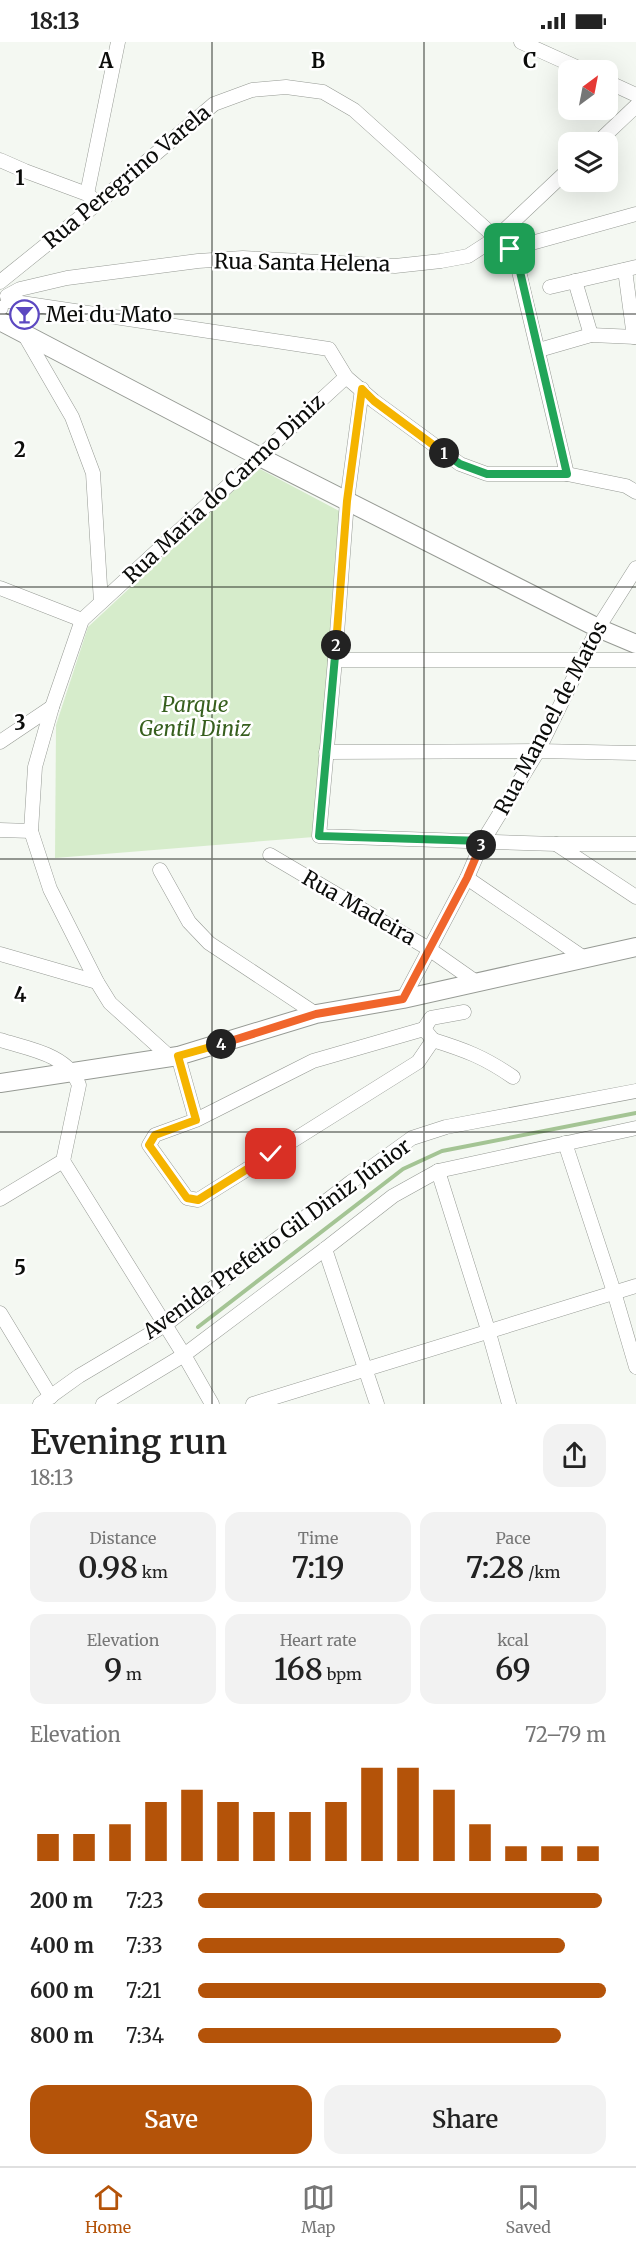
<!DOCTYPE html>
<html lang="en">
<head>
<meta charset="utf-8">
<style>
	body { margin:0; font-family:Merriweather,serif; background:#f2f2f2; color:#222; height:100vh; display:flex; flex-direction:column; font-size:22px; white-space:nowrap }
	* { box-sizing:border-box; margin:0 }
	p { font-size:20px; color:#767676 }
	.icon { flex:none; width:33px; height:33px; fill:none; stroke:currentColor; stroke-width:2; stroke-linecap:round; stroke-linejoin:round }
	.map { position:relative; height:1362px; overflow:hidden }
	.side { display:flex; flex-direction:column; background:#fff; flex:1 }
	.side>* { flex:none }
	.needle { width:39px; rotate:32deg }
	.controls { position:absolute; left:558px; top:18px; display:grid; gap:12px }
	.controls a { display:grid; place-items:center; width:60px; height:60px; border-radius:12px; background:#fff; box-shadow:0 6px 24px #0002; font-size:30px }
	.pin { position:absolute; display:grid; place-items:center; width:51px; height:51px; color:#fff; margin:-26px; border-radius:12px; box-shadow:0 3px 9px #0006 }
	.km { position:absolute; width:30px; height:30px; margin:-15px; border-radius:50%; background:#222; color:#fff; font-size:16px; line-height:30px; text-align:center }
	.round { display:grid; place-items:center; flex:none; width:63px; height:63px; border-radius:18px; background:#f2f2f2 }
	.overview { display:flex; align-items:center; justify-content:space-between; height:102px; padding:0 30px }
	h1 { font-size:33px; font-weight:600; line-height:45px }
	.metrics { display:grid; grid-template-columns:repeat(3,1fr); gap:9px; height:102px; padding:6px 30px }
	.metrics div { display:grid; align-content:center; border-radius:15px; background:#f2f2f2; text-align:center }
	.metrics b { font-size:30px; font-weight:600 }
	.metrics small { font-size:16px; font-weight:400 }
	.metrics p { font-size:16px }
	.chart { height:168px; padding:12px 30px }
	.chart p { display:flex; justify-content:space-between }
	.chart svg { width:100%; height:108px; margin-top:6px; stroke:#b45309; stroke-width:6 }
	.action { display:flex; gap:12px; margin-top:auto; padding:12px 30px }
	.action a { flex:1; height:69px; border-radius:18px; background:#b45309; color:#fff; font-size:24px; font-weight:600; line-height:69px; text-align:center }
	.action a+a { background:#f2f2f2; color:#222 }
	ul { padding:0 30px; list-style:none; font-size:20px }
	li { display:grid; grid-template-columns:96px 72px 1fr; align-items:center; height:45px }
	li i { height:15px; border-radius:8px; background:#b45309 }
	.status { display:flex; justify-content:space-between; align-items:center; height:42px; padding:0 30px; background:#fff; direction:ltr }
	.status svg { height:16px; fill:currentColor }
	.tab-bar { display:flex; justify-content:space-around; align-items:center; height:84px; border-top:2px solid #e0e0e0; background:#fff; font-size:16px; color:#767676 }
	.tab-bar a { display:grid; justify-items:center; gap:3px }
	.tab-bar .selected { color:#b45309 }
	.map>svg:first-child { display:block }
	.green { fill:#d6eccb }
	.lines { fill:none; stroke-linecap:round; stroke-linejoin:round }
	.stream { stroke:#a4c494; stroke-width:4 }
	.minor-casing { stroke:#969a94; stroke-width:15 }
	.major-casing { stroke:#969a94; stroke-width:20 }
	.minor { stroke:#fff; stroke-width:14 }
	.major { stroke:#fff; stroke-width:18 }
	.split-1-casing { stroke:#fff; stroke-width:12 }
	.split-2-casing { stroke:#fff; stroke-width:12 }
	.split-3-casing { stroke:#fff; stroke-width:12 }
	.split-4-casing { stroke:#fff; stroke-width:12 }
	.split-5-casing { stroke:#fff; stroke-width:12 }
	.split-1 { stroke:#22a559; stroke-width:8 }
	.split-2 { stroke:#f5b400; stroke-width:8 }
	.split-3 { stroke:#22a559; stroke-width:8 }
	.split-4 { stroke:#f0652b; stroke-width:8 }
	.split-5 { stroke:#f5b400; stroke-width:8 }
	.grid { fill:none; stroke:#0b0c0a; stroke-width:1.5; stroke-opacity:0.55 }
	.labels { text-anchor:middle; stroke-width:5; stroke-linejoin:round; paint-order:stroke }
	.street-label { font-size:21px; fill:#0b0c0a; stroke:#fff }
	.poi-label { font-size:21px; fill:#0b0c0a; stroke:#fff; text-anchor:start }
	.park-label { font-size:21px; font-style:italic; fill:#375f1e; stroke:#fff }
	.grid-label { font-size:20px; text-anchor:middle; font-weight:bold; fill:#0b0c0a; stroke:#fff; stroke-width:5; stroke-linejoin:round; paint-order:stroke }
</style>
</head>
<body>
<div class="status"><b>18:13</b><svg viewBox="0 0 49 12"><path d="M0 12V9h3v3zM5 12V6h3v6zM10 12V3h3v9zM15 12V0h3v12zM26 1h20v11H26zM47 4h2v5h-2z"/></svg></div>
<div class="map">
<svg width="636" height="1362" viewBox="0 0 636 1362">
	<rect width="100%" height="100%" fill="#f4f8f2"/>
	<polygon class="green" points="258,426 343,471 314,795 55,816 56,683 88,585"/>
	<g class="lines">
		<polyline class="stream" points="198,1285 403,1127 442,1109 636,1071"/>
		<defs>
			<g id="minor">
				<polyline points="521,0 583,28"/>
				<polyline points="608,40 636,53"/>
				<polyline points="598,100 636,64"/>
				<polyline points="0,118 25,129 87,152 92,156"/>
				<polyline points="87,152 118,0"/>
				<polyline points="510,207 636,172"/>
				<polyline points="625,228 634,295"/>
				<polyline points="575,239 591,293"/>
				<polyline points="0,240 98,161 214,62 252,48 286,45 323,50 354,68 496,196 510,207 517,221 567,432"/>
				<polyline points="550,245 636,225"/>
				<polyline points="7,254 20,247 67,236 198,219 243,216 395,224 441,219 468,214 496,196 568,128"/>
				<polyline points="8,259 329,307 346,335 374,359 460,422 487,432 567,432 626,444 636,450"/>
				<polyline points="0,266 1,266"/>
				<polyline points="24,292 72,375 93,431 101,560"/>
				<polyline points="539,308 591,293 636,295"/>
				<polyline points="362,347 347,459 335,618 319,794 556,802 636,802"/>
				<polyline points="0,546 82,578"/>
				<polyline points="335,618 636,618"/>
				<polyline points="0,700 52,665"/>
				<polyline points="326,710 538,709 636,711"/>
				<polyline points="0,788 31,789"/>
				<polyline points="556,802 636,855"/>
				<polyline points="270,813 429,907 476,940"/>
				<polyline points="160,828 189,880 209,901 316,972"/>
				<polyline points="467,836 584,916"/>
				<polyline points="0,912 97,940"/>
				<polyline points="403,957 467,836 483,799 538,709 598,586 636,526"/>
				<polyline points="424,987 431,976 464,970"/>
				<path d="M0,998C28,1007 68,1012 79,1043L63,1119L0,1157"/>
				<path d="M433,998C465,1008 484,1015 513,1035"/>
				<polyline points="178,1014 196,1078 313,1019 424,987 433,998 418,1020 198,1158 187,1156 149,1103 155,1093 196,1078"/>
				<polyline points="171,1016 110,961 97,940 50,847 31,789 35,725 52,665 82,578 346,335"/>
				<polyline points="565,1101 614,1250 636,1325"/>
				<polyline points="63,1119 184,1313 212,1362"/>
				<polyline points="438,1129 489,1291 509,1362"/>
				<polyline points="325,1207 377,1362"/>
				<polyline points="0,1271 51,1355"/>
				<polyline points="40,1362 79,1334 165,1283 351,1140 412,1096 446,1085 636,1049"/>
				<polyline points="103,1362 184,1313 325,1207 393,1154 438,1129 636,1086"/>
				<polyline points="253,1362 636,1244"/>
			</g>
			<g id="major">
				<polyline points="0,279 258,414 598,586 636,602"/>
				<polyline points="0,1041 178,1014 316,972 403,957 636,905"/>
			</g>
		</defs>
		<use href="#minor" class="minor-casing"/>
		<use href="#major" class="major-casing"/>
		<use href="#minor" class="minor"/>
		<use href="#major" class="major"/>
	</g>
	<g class="lines">
		<defs>
			<polyline id="split-1" points="444,411 460,422 487,432 567,432 518,221 510,207"/>
			<polyline id="split-2" points="336,603 347,459 362,347 374,359 444,411"/>
			<polyline id="split-3" points="336,603 319,794 483,799 481,803"/>
			<polyline id="split-4" points="221,1002 316,972 403,957 467,836 481,803"/>
			<polyline id="split-5" points="221,1002 178,1014 196,1078 155,1093 149,1103 187,1156 198,1158 271,1112"/>
		</defs>
		<use href="#split-1" class="split-1-casing"/>
		<use href="#split-2" class="split-2-casing"/>
		<use href="#split-3" class="split-3-casing"/>
		<use href="#split-4" class="split-4-casing"/>
		<use href="#split-5" class="split-5-casing"/>
		<use href="#split-1" class="split-1"/>
		<use href="#split-2" class="split-2"/>
		<use href="#split-3" class="split-3"/>
		<use href="#split-4" class="split-4"/>
		<use href="#split-5" class="split-5"/>
	</g>
	<path class="grid" d="M212,0V1362M424,0V1362M0,272H636M0,545H636M0,817H636M0,1090H636"/>
	<defs>
		<symbol id="bar-ring" viewBox="-11 -11 22 22"><circle r="9.5" fill="#fff" stroke="#5c48c1" stroke-width="1.5"/><path d="M-6-5H6L.8 .8V4.5H3.5V6h-7V4.5H-.8V.8Z" fill="#5c48c1"/></symbol>
	</defs>
	<g fill-rule="evenodd">
		<use href="#bar-ring" x="8" y="256" width="33" height="33"/>
	</g>
	<g class="labels">
		<g class="street-label">
			<text transform="translate(127 135) rotate(-40)" y="7">Rua Peregrino Varela</text>
			<text transform="translate(302 221) rotate(1)" y="7">Rua Santa Helena</text>
			<text transform="translate(224 447) rotate(-43)" y="7">Rua Maria do Carmo Diniz</text>
			<text transform="translate(551 676) rotate(-62)" y="7">Rua Manoel de Matos</text>
			<text transform="translate(359 866) rotate(30)" y="7">Rua Madeira</text>
			<text transform="translate(277 1197) rotate(-36)" y="7">Avenida Prefeito Gil Diniz Júnior</text>
		</g>
		<g class="poi-label">
			<text x="46" y="280">Mei du Mato</text>
		</g>
		<g class="park-label">
			<text x="195" y="670">Parque<tspan x="195" dy="24">Gentil Diniz</tspan></text>
		</g>
	</g>
	<g class="grid-label">
		<text x="106" y="26">A</text>
		<text x="318" y="26">B</text>
		<text x="530" y="26">C</text>
		<text x="20" y="143">1</text>
		<text x="20" y="415">2</text>
		<text x="20" y="688">3</text>
		<text x="20" y="960">4</text>
		<text x="20" y="1233">5</text>
	</g>
</svg>
<div class="controls">
<a><svg class="needle" viewBox="-14 -14 28 28"><path d="M0-13l5 13h-10z" fill="#e53935"/><path d="M0 13l5-13h-10z" fill="#767676"/></svg></a>
<a><svg class="icon" aria-label="layers" viewBox="0 0 24 24"><path d="M12 4l9 5-9 5-9-5zM3 14l9 5 9-5"/></svg></a>
</div>
<div class="pin" style="left:510px;top:207px;background:#1e9e55"><svg class="icon" aria-label="arrive" viewBox="0 0 24 24"><path d="M6 21V4h12l-3 4 3 4H6"/></svg></div>
<div class="pin" style="left:271px;top:1112px;background:#d93025"><svg class="icon" aria-label="check" viewBox="0 0 24 24"><path d="M5 12l5 5 9-10"/></svg></div>
<b class="km" style="left:444px;top:411px">1</b>
<b class="km" style="left:336px;top:603px">2</b>
<b class="km" style="left:481px;top:803px">3</b>
<b class="km" style="left:221px;top:1002px">4</b>
</div>
<section class="side">
<div class="overview"><div><h1>Evening run</h1><p>18:13</p></div><a class="round"><svg class="icon" aria-label="share" viewBox="0 0 24 24"><path d="M12 15V3M7 8l5-5 5 5M5 13v7h14v-7"/></svg></a></div>
<div class="metrics">
<div><p>Distance</p><b>0.98<small> km</small></b></div>
<div><p>Time</p><b>7:19</b></div>
<div><p>Pace</p><b>7:28<small> /km</small></b></div>
</div>
<div class="metrics">
<div><p>Elevation</p><b>9<small> m</small></b></div>
<div><p>Heart rate</p><b>168<small> bpm</small></b></div>
<div><p>kcal</p><b>69</b></div>
</div>
<div class="chart"><p><span>Elevation</span>72–79 m</p>
<svg viewBox="0 0 160 44" preserveAspectRatio="none"><path d="M5 44V33M15 44V33M25 44V29M35 44V20M45 44V15M55 44V20M65 44V24M75 44V24M85 44V20M95 44V6M105 44V6M115 44V15M125 44V29M135 44V38M145 44V38M155 44V38"/></svg>
</div>
<ul>
<li><b>200 m</b>7:23<i style="width:99%"></i></li>
<li><b>400 m</b>7:33<i style="width:90%"></i></li>
<li><b>600 m</b>7:21<i style="width:100%"></i></li>
<li><b>800 m</b>7:34<i style="width:89%"></i></li>
</ul>
<div class="action"><a>Save</a><a>Share</a></div>
</section>
<nav class="tab-bar">
<a class="selected"><svg class="icon" aria-label="home" viewBox="0 0 24 24"><path d="M3 11l9-7 9 7M6 9v11h12V9"/></svg>Home</a>
<a><svg class="icon" aria-label="map" viewBox="0 0 24 24"><path d="M3 6l6-2 6 2 6-2v14l-6 2-6-2-6 2zM9 4v14M15 6v14"/></svg>Map</a>
<a><svg class="icon" aria-label="saved" viewBox="0 0 24 24"><path d="M7 4h10v16l-5-4-5 4z"/></svg>Saved</a>
</nav>
</body>
</html>
